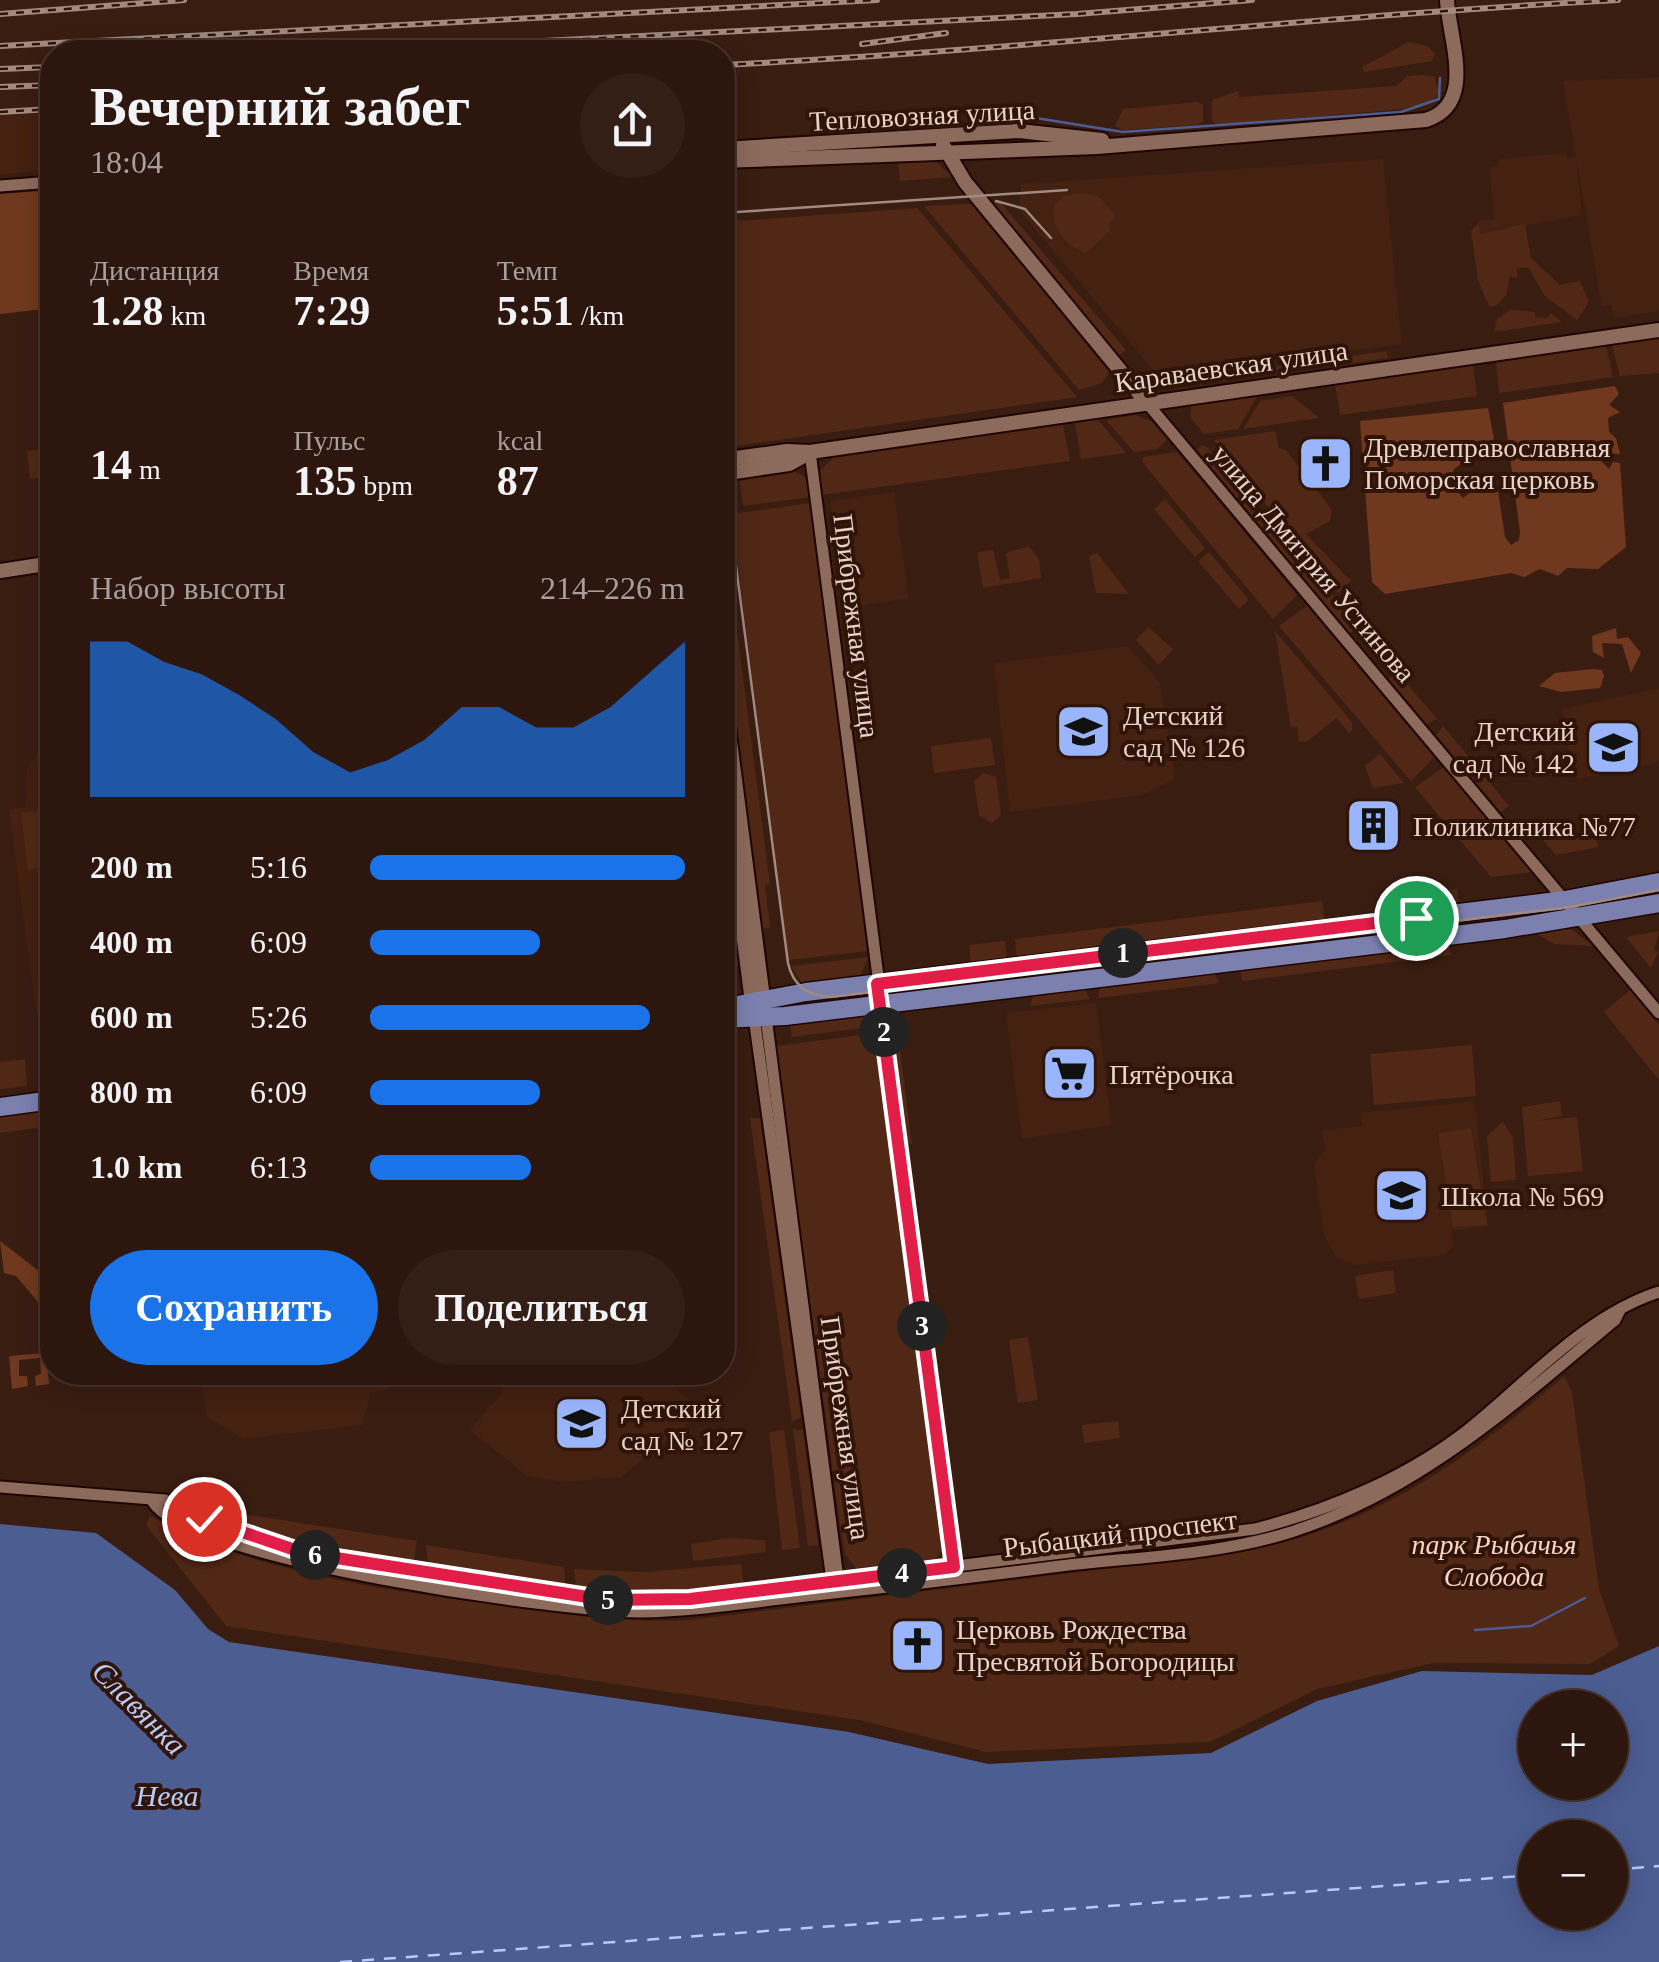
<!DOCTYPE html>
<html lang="ru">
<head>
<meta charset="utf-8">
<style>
	body { margin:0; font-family:Georgia,serif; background:#341f16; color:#f1f3f6; height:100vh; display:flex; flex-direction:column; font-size:38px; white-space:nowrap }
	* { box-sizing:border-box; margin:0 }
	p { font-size:32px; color:#a69f9d }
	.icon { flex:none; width:55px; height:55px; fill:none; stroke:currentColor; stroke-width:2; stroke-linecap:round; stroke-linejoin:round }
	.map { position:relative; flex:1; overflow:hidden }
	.details { position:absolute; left:40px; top:40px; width:695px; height:1345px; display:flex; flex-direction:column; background:#2c160d; border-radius:40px; box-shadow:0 5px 25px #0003,0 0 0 2px #48352e }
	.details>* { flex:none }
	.controls { position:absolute; left:1518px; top:1690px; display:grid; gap:20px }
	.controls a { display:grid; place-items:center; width:110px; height:110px; border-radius:50%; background:#2c160d; box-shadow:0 5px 25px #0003,0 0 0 2px #48352e; font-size:50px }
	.pin { position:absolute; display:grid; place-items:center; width:85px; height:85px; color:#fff; margin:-42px; border:5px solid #fff; border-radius:50%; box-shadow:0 2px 10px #0007 }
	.km { position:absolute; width:50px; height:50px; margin:-25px; border-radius:50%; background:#222; color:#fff; font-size:28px; line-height:50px; text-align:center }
	.round { display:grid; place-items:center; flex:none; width:105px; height:105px; border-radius:52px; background:#341f16 }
	.headline { display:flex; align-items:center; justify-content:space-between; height:170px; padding:0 50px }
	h1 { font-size:55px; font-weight:700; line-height:75px }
	.metrics { display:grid; grid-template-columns:repeat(3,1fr); gap:15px; height:170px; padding:10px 50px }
	.metrics div { display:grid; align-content:center }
	.metrics b { font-size:42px; font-weight:700 }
	.metrics small { font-size:28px; font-weight:400 }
	.metrics p { font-size:28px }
	.chart { height:280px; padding:20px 50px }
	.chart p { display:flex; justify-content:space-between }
	.chart svg { width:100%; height:180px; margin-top:10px; fill:#1a73e8; opacity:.7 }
	.button { display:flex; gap:20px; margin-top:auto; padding:20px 50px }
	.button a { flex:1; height:115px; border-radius:60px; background:#1a73e8; color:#fff; font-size:40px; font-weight:700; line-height:115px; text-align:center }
	.button a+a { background:#341f16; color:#f1f3f6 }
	ul { padding:0 50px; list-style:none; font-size:32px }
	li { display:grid; grid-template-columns:160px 120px 1fr; align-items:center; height:75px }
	li i { height:25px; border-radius:12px; background:#1a73e8 }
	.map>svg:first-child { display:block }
	.built { fill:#442111 }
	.green { fill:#512816 }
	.forest { fill:#70391f }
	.water { fill:#4c5d92; fill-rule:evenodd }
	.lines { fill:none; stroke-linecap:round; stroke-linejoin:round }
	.stream { stroke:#4c5d92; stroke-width:2.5 }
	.ferry { stroke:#b9cafa; stroke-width:2.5; stroke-dasharray:12 10; stroke-linecap:butt }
	.minor-casing { stroke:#200600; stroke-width:15 }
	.tertiary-casing { stroke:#200600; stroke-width:18 }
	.primary-casing { stroke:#200600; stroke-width:21 }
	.minor { stroke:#8d6b5c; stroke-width:11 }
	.tertiary { stroke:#8d6b5c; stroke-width:14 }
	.primary { stroke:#7c80af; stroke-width:18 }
	.tram { stroke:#a28a81; stroke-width:2.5 }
	.rail-casing { stroke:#a28a81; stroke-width:6 }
	.rail { stroke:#2f1407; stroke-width:2.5; stroke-dasharray:8; stroke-linecap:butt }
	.route-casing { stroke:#fff; stroke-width:20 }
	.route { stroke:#e11d48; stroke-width:12 }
	.labels { text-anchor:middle; stroke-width:8; stroke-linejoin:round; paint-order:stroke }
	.street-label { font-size:28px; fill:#e6d2ca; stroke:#2f1407 }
	.poi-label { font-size:28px; fill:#e6d2ca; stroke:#2f1407; text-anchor:start }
	.park-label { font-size:28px; font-style:italic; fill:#f9d4c4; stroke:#2f1407 }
	.water-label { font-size:30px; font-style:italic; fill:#b9cafa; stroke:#2f1407 }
</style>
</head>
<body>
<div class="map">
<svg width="1659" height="1962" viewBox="0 0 1659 1962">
	<rect width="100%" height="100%" fill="#3a1d11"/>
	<g class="built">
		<polygon points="1659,77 1659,311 1614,318 1611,305 1602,307 1576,158 1582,213 1577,216 1479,234 1477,221 1494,219 1489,167 1499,166 1498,159 1566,153 1567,158 1576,157 1563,81"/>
		<polygon points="52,113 52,169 0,175 0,115"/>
		<polygon points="1383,159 1402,344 1158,376 1019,210 1021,184"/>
		<polygon points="894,492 909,598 845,608 830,501"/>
		<polygon points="1128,646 1160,683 1175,779 1143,795 1010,812 994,663"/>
		<polygon points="1659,688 1659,762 1578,779 1574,775 1562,709"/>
		<polygon points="52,734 52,1016 36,1011 9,810 26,807 27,769"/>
		<polygon points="1096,1003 1112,1125 1022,1139 1006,1013"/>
		<polygon points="1475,1101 1488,1226 1452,1231 1453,1247 1444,1255 1356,1265 1337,1258 1324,1235 1314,1165 1325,1150 1322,1131 1362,1126 1361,1113"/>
		<polygon points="201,1373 388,1373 390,1389 371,1393 362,1425 243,1439 207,1417"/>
		<polygon points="503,1373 670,1373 671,1384 694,1406 696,1417 621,1477 564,1482 527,1476 470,1430 502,1393"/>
	</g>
	<g class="green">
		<polygon points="1409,42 1427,46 1435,54 1432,61 1364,72 1362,67"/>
		<polygon points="1423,75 1434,76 1439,94 1428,104 1402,109 1219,125 1212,121 1212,100 1238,91 1239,97 1397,86 1407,76"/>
		<polygon points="1197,102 1203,105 1203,122 1195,125 1122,130 1115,126 1123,109"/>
		<polygon points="931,157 952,177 900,181 898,160"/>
		<path d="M1084,193L1098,196L1116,216L1108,224L1111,230L1086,253C1065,245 1050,228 1054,205L1064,196Z"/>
		<polygon points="992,202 1000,202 1126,350 1119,356"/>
		<polygon points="971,204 1109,372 1102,383 1079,390 924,206"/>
		<polygon points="917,208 1077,397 729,447 722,395 724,222"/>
		<polygon points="1478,224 1480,234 1525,224 1531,258 1560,285 1580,281 1589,302 1577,320 1545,296 1528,267 1516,269 1518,278 1510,276 1506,295 1496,306 1489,306 1478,280 1471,231"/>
		<polygon points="1510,310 1535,312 1535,317 1547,318 1551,313 1562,322 1494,332 1497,319"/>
		<polygon points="1659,339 1659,373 1620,376 1612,345"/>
		<polygon points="1606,346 1613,377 1499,393 1496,362"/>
		<polygon points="1387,351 1388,358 1189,386 1189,379"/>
		<polygon points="1473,365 1477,396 1340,415 1335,384"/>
		<polygon points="1258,395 1238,429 1204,434 1190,417 1192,404"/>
		<polygon points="1292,396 1319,418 1243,429 1260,401"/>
		<polygon points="1136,415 1151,421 1167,440 1157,449 1134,452 1106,420"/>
		<polygon points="1098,420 1126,453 1081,459 1075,423"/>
		<polygon points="1063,425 1070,461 821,495 820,471 835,456"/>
		<polygon points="1275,431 1279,448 1286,450 1332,510 1330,521 1306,534 1351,581 1338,593 1214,440"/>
		<polygon points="1202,445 1208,448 1359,627 1350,633 1197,450"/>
		<polygon points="52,448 50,476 30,479 27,451"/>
		<polygon points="1177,452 1297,595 1273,619 1142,462 1143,457"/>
		<polygon points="792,470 805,477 811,497 743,506 739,478"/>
		<polygon points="1165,499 1205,548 1195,557 1154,509"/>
		<polygon points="811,503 867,951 789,960 731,514"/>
		<polygon points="722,516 770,884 765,885 770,928 761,929 723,629"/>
		<polygon points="1029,546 1039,559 1041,578 983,588 977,552 993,550 1000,580 1010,578 1006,553"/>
		<polygon points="1209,552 1249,600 1239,609 1198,561"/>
		<polygon points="1097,553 1129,594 1096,593 1089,556"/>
		<polygon points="1307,606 1434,757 1411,781 1279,626"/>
		<polygon points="1148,627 1173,649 1159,665 1136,640"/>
		<polygon points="1275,631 1352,722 1352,730 1349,733 1336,718 1308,741 1299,742 1297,727 1291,727"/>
		<polygon points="1396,671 1437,719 1427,724 1389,679"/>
		<polygon points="1443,726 1509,806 1501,812 1436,735"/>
		<polygon points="991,738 995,765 934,773 931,746"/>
		<polygon points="1380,754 1404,783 1373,788 1365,766"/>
		<polygon points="1443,768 1531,872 1491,877 1415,787"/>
		<polygon points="983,773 996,777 1001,815 992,823 979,815 974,781"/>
		<polygon points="52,809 52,867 28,870 21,813"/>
		<polygon points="1561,821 1576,839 1595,836 1599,847 1556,855 1541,837"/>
		<polygon points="722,889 731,891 740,966 731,967"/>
		<polygon points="1457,889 1459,903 1415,909 1413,894"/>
		<polygon points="1322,901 1325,922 1017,960 1015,939"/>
		<polygon points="1571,929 1593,946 1554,944 1533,932"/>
		<polygon points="1659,931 1654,950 1658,952 1651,968 1626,937"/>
		<polygon points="1005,941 1007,961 971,965 969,945"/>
		<polygon points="1449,942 1451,955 1242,981 1240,968"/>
		<polygon points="868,957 860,978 803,985 791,966"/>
		<polygon points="1214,971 1219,983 1098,998 1100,985"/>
		<polygon points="1084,987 1090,999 1030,1006 1034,993"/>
		<polygon points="1630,990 1659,1025 1659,1080 1604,1012"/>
		<polygon points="866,1014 878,1026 792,1037 790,1024"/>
		<polygon points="878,1033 944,1548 936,1559 856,1568 845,1554 840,1525 776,1046"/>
		<polygon points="898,1034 912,1144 905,1143 891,1035"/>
		<polygon points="1472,1045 1476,1096 1374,1105 1370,1054"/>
		<polygon points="25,1059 27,1086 0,1089 0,1062"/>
		<polygon points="1560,1101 1562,1116 1534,1121 1577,1117 1583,1171 1528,1176 1522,1107"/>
		<polygon points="52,1107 52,1126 0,1133 0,1113"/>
		<polygon points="750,1118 760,1118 801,1417 792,1421"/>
		<polygon points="1503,1122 1513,1138 1516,1180 1491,1182 1487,1136"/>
		<polygon points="1471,1128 1487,1225 1453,1227 1438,1133"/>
		<polygon points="1393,1270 1396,1293 1359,1299 1355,1276"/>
		<polygon points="1028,1337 1038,1400 1018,1403 1009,1340"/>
		<path d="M1564,1376L1572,1392L1599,1589L1619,1646L1590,1664L1433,1663L1317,1689L1210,1742L986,1752L859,1720L226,1626L146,1525L150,1516C256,1572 367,1587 483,1603C553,1613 620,1624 690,1620L1241,1552C1372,1528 1466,1461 1564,1376Z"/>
		<polygon points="1118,1421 1120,1438 1084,1443 1082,1425"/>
		<polygon points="793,1429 803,1430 818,1545 808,1546"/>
		<polygon points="784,1430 800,1548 782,1550 769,1432"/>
		<polygon points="191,1506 417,1541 413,1565 306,1547"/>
		<polygon points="731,1538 765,1540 766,1552 693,1561 691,1544"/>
		<polygon points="426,1545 564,1567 566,1587 428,1567"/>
		<polygon points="741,1564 744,1587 621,1595 576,1589 574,1569 644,1572"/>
	</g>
	<g class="forest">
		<polygon points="52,190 52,308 0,314 0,194"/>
		<polygon points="1615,386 1619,394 1609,405 1620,412 1608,418 1609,432 1616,438 1620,454 1592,452 1609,469 1613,462 1620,463 1626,547 1598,569 1567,568 1558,576 1540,569 1524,577 1511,573 1385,594 1372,582 1360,421 1488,408 1494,439 1454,469 1449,482 1463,498 1483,482 1498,491 1505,537 1511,545 1519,540 1520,532 1503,403"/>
		<polygon points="1616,628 1617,639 1628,637 1641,653 1631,673 1622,644 1602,643 1604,658 1593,652 1592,636"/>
		<polygon points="1592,669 1602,670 1604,676 1600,688 1561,692 1539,686 1555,673"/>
		<polygon points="0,1241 52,1281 52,1312 46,1311 16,1276 4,1273"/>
		<polygon points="46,1353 49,1384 36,1386 35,1376 41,1374 40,1358 19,1360 19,1376 27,1376 28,1386 12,1389 9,1356"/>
	</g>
	<path class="water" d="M0,1524L96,1533L175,1590L208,1629L229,1642L849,1732L988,1764L1211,1753L1317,1701L1422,1671L1592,1675L1659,1646V1962H0ZM1535,1708H1610V1782H1535ZM1535,1838H1610V1912H1535Z"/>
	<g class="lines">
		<g class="stream">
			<polyline points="980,122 1036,118 1123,132 1401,112 1439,99 1440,78"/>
			<polyline points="1475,1630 1531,1626 1585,1598"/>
		</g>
		<g class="ferry">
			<polyline points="1610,1870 1659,1866"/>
			<polyline points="340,1962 1535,1875"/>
		</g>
		<defs>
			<g id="minor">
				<polyline points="0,186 52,182"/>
				<polyline points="1147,403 1659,1013"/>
				<polyline points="810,452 955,1570"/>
				<polyline points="754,1017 833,1587"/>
				<polyline points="766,1017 839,1587"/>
				<path d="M0,1487L165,1500L255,1539L304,1553L625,1601L690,1599L1255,1529C1330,1510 1408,1477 1469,1429C1530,1380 1585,1316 1659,1292"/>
				<path d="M153,1502C189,1560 566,1613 641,1612C693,1611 745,1603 797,1597C882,1588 967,1578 1052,1567C1130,1557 1216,1556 1291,1532C1419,1491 1514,1404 1615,1320L1620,1310"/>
			</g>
			<g id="tertiary">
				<polyline points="943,145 965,182 1147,403"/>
				<polyline points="722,149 1019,131 1102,140"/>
				<path d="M722,161L1097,147L1426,120C1477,104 1449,40 1447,0"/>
				<polyline points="722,460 787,451 810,452 1659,330"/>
				<polyline points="722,474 789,464 809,453"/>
				<polyline points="0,571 52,563"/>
				<polyline points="722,679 764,1006"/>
				<polyline points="722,768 753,1010"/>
			</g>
			<g id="primary">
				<polyline points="722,1008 806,992 1565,900 1659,882"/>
				<polyline points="722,1019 785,1016 1505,929 1659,903"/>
				<polyline points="0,1107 52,1100"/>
			</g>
		</defs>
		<use href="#minor" class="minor-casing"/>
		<use href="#tertiary" class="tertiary-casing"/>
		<use href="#primary" class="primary-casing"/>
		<use href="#minor" class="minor"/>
		<use href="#tertiary" class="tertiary"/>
		<use href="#primary" class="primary"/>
		<g class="tram">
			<polyline points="996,201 1025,209 1051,238"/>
			<polyline points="722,213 1067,190"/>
			<path d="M722,459L788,963C793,986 808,996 831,997L1570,907L1659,890"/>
		</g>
		<defs>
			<g id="rail">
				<polyline points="0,14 184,0"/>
				<polyline points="862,44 946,33"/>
				<polyline points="0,46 877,0"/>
				<polyline points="327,52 1077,14 1252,0"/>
				<path d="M722,65C1022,50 1319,16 1618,0"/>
				<polyline points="0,69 52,67"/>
				<polyline points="0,87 52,85"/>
				<polyline points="0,112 52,109"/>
			</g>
		</defs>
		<use href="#rail" class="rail-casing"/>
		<use href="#rail" class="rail"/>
	</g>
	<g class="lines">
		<defs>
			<polyline id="route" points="204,1519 304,1553 607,1600 690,1599 954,1567 877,984 1416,918"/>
		</defs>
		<use href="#route" class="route-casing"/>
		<use href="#route" class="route"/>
	</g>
	<defs>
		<symbol id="church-square" viewBox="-11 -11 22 22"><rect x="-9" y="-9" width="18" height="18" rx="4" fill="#9bb5fd" stroke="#2f1407"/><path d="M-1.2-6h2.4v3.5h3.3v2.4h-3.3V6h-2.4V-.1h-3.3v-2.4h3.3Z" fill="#111"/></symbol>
		<symbol id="school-square" viewBox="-11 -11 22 22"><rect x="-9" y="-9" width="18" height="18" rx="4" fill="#9bb5fd" stroke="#2f1407"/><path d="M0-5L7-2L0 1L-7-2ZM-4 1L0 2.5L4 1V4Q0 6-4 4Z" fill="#111"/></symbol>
		<symbol id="building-square" viewBox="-11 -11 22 22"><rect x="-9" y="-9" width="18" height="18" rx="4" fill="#9bb5fd" stroke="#2f1407"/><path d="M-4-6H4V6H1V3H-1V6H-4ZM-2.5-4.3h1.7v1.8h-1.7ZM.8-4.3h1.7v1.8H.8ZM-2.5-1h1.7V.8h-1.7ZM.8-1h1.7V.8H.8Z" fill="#111"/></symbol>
		<symbol id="supermarket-square" viewBox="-11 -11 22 22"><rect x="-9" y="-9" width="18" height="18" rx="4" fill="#9bb5fd" stroke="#2f1407"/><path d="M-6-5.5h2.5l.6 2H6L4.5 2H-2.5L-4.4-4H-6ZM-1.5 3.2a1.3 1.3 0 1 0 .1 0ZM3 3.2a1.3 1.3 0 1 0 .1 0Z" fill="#111"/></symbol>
	</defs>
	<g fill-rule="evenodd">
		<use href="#church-square" x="1294" y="432" width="63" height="63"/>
		<use href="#school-square" x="1052" y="700" width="63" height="63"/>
		<use href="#school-square" x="1582" y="716" width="63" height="63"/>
		<use href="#building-square" x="1342" y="794" width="63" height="63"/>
		<use href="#supermarket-square" x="1038" y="1042" width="63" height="63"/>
		<use href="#school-square" x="1370" y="1164" width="63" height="63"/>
		<use href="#school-square" x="550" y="1392" width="63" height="63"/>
		<use href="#church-square" x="886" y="1614" width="63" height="63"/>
	</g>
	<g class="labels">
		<g class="street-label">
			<text transform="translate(922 115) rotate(-3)" y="10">Тепловозная улица</text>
			<text transform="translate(1231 366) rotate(-8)" y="10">Караваевская улица</text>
			<text transform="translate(1314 563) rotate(50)" y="10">улица Дмитрия Устинова</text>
			<text transform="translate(857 626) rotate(83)" y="10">Прибрежная улица</text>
			<text transform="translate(846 1428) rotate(82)" y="10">Прибрежная улица</text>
			<text transform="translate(1120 1533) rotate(-7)" y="10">Рыбацкий проспект</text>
		</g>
		<g class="poi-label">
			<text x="1364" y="457">Древлеправославная<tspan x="1364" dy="32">Поморская церковь</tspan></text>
			<text x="1123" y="725">Детский<tspan x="1123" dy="32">сад № 126</tspan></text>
			<text x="1575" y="741" text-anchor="end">Детский<tspan x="1575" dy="32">сад № 142</tspan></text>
			<text x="1413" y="836">Поликлиника №77</text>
			<text x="1109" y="1084">Пятёрочка</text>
			<text x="1441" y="1206">Школа № 569</text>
			<text x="621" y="1418">Детский<tspan x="621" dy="32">сад № 127</tspan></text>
			<text x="956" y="1639">Церковь Рождества<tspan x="956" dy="32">Пресвятой Богородицы</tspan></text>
		</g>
		<g class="park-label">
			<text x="1494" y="1554">парк Рыбачья<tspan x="1494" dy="32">Слобода</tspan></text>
		</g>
		<g class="water-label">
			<text transform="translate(139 1708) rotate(45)" y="10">Славянка</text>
			<text x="167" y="1806">Нева</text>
		</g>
	</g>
</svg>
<div class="controls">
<a>+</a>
<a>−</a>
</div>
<div class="pin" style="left:1416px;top:918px;background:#1e9e55"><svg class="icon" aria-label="arrive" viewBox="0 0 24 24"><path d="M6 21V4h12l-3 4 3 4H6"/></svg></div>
<div class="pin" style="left:204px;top:1519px;background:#d93025"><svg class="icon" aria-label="check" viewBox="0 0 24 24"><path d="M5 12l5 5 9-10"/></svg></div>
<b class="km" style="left:1123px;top:953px">1</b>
<b class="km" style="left:884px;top:1032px">2</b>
<b class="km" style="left:922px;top:1326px">3</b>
<b class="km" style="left:902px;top:1573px">4</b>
<b class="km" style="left:608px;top:1600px">5</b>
<b class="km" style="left:315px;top:1555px">6</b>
<section class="details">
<div class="headline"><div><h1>Вечерний забег</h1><p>18:04</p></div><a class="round"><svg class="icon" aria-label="share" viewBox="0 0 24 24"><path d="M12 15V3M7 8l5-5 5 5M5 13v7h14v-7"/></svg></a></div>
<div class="metrics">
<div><p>Дистанция</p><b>1.28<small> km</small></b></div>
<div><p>Время</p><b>7:29</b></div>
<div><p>Темп</p><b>5:51<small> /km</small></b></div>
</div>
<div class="metrics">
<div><b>14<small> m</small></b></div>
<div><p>Пульс</p><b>135<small> bpm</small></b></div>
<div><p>kcal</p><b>87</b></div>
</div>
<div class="chart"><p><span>Набор высоты</span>214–226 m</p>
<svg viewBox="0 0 160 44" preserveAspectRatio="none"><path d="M0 44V6L10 6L20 11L30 14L40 19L50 25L60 33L70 38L80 35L90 30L100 22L110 22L120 27L130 27L140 22L150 14L160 6V44z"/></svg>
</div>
<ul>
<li><b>200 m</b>5:16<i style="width:100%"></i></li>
<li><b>400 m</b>6:09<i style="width:54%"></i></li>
<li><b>600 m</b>5:26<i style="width:89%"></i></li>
<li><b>800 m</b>6:09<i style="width:54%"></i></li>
<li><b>1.0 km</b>6:13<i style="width:51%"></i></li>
</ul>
<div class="button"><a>Сохранить</a><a>Поделиться</a></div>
</section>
</div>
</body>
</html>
